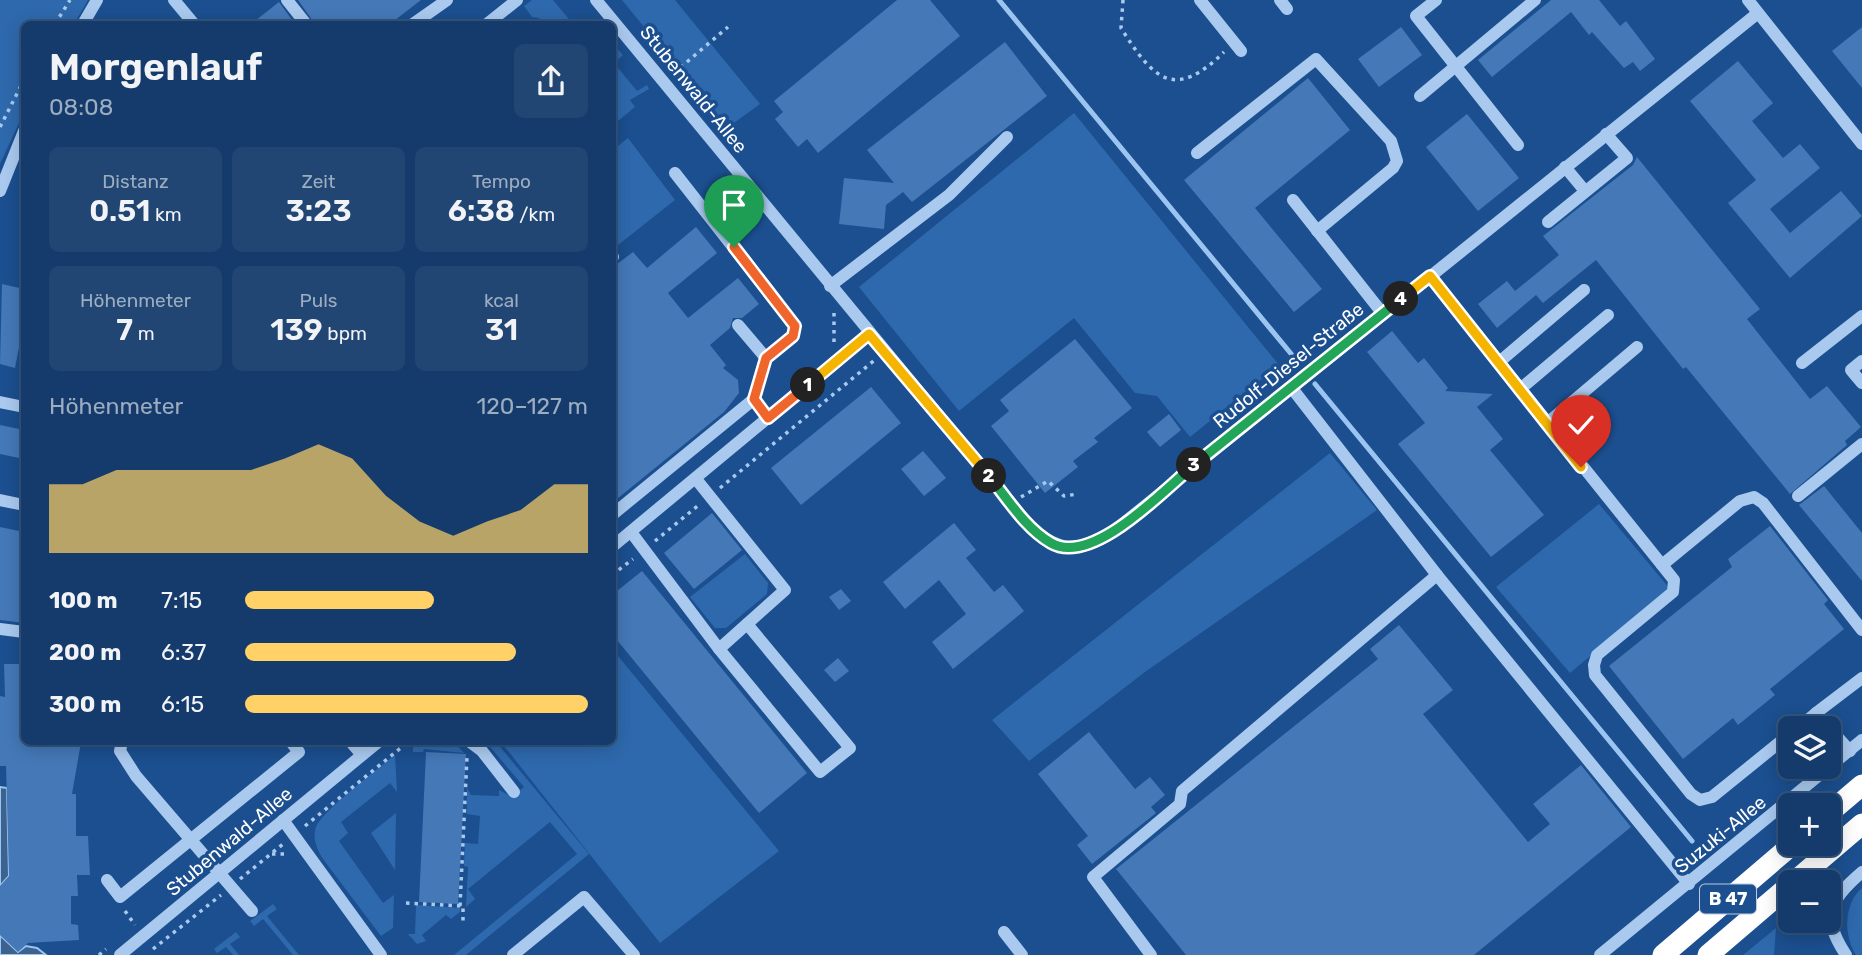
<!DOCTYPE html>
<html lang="de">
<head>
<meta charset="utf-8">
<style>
	body { margin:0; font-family:Rubik,sans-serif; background:#214673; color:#f1f3f6; height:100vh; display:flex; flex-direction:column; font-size:26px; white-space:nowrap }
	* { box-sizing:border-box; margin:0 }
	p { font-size:23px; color:#9dadc1 }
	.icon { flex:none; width:38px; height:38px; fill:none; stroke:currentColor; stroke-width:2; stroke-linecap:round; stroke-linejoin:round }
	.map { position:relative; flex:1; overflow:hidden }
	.sheet { position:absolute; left:21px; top:21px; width:595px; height:724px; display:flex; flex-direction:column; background:#143b6b; border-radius:10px; box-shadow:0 4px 18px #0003,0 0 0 2px #33557e }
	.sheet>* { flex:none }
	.controls { position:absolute; left:1778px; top:716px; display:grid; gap:14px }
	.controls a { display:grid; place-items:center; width:63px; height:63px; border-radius:10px; background:#143b6b; box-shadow:0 4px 18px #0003,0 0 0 2px #33557e; font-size:35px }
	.pin { position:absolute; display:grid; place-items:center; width:60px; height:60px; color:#fff; margin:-72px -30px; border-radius:50% 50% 50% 0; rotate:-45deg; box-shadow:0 0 7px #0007 }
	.pin .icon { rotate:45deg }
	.km { position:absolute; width:35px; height:35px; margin:-18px; border-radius:50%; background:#222; color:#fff; font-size:19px; line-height:35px; text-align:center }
	.round { display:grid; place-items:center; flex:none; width:74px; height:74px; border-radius:10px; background:#214673 }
	.overview { display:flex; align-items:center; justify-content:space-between; height:119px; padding:0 28px }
	h1 { font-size:38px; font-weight:600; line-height:52px }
	.metrics { display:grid; grid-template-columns:repeat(3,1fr); gap:10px; height:119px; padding:7px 28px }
	.metrics div { display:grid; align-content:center; border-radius:10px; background:#214673; text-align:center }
	.metrics b { font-size:30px; font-weight:600 }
	.metrics small { font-size:19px; font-weight:400 }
	.metrics p { font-size:19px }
	.chart { height:196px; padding:14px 28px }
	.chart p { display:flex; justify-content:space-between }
	.chart svg { width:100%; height:126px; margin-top:7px; fill:#ffd166; opacity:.7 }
	ul { padding:0 28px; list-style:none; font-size:23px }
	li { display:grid; grid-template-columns:112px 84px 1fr; align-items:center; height:52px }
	li i { height:18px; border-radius:9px; background:#ffd166 }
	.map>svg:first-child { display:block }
	.green { fill:#2e69ad }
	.water { fill:#3c6290; stroke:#9cc4f0; stroke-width:2 }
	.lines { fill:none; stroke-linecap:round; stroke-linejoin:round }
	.stream { stroke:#9cc4f0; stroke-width:5 }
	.building { fill:#4478b7 }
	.path { stroke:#a9c9ee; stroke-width:3.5; stroke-dasharray:3.5 5; stroke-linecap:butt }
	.minor { stroke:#a9c9ee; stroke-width:12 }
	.highway { stroke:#fff; stroke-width:21 }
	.split-1-casing { stroke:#fff; stroke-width:14 }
	.split-2-casing { stroke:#fff; stroke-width:14 }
	.split-3-casing { stroke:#fff; stroke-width:14 }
	.split-4-casing { stroke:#fff; stroke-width:14 }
	.split-5-casing { stroke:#fff; stroke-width:14 }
	.split-1 { stroke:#f0652b; stroke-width:9 }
	.split-2 { stroke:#f5b400; stroke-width:9 }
	.split-3 { stroke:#22a559; stroke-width:9 }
	.split-4 { stroke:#22a559; stroke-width:9 }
	.split-5 { stroke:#f5b400; stroke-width:9 }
	.labels { text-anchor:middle; stroke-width:7; stroke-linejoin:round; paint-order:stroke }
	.shield { fill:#1b4f8f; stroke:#bbcadd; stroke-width:2 }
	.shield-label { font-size:18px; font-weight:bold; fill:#fff }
	.street-label { font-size:19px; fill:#fff; stroke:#1b4f8f }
</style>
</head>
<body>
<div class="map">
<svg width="1862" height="955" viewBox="0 0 1862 955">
	<rect width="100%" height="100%" fill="#1b4f8f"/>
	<g class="green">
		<polygon points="0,0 88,0 74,24 24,24 24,112 0,164"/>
		<polygon points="532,0 553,0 573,24 544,24 539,18 532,17 524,6"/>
		<polygon points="622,0 675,0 760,104 727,128"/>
		<polygon points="614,45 623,55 614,63 637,91 647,85 649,89 630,100 635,107 618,121 613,109"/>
		<polygon points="1074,113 1279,365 1190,437 1157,396 1135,393 1074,318 959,411 859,287"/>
		<polygon points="628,138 675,200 613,249 613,150"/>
		<polygon points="1330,453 1377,510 1145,672 1029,761 992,720"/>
		<polygon points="1599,504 1670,589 1570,673 1496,587"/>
		<polygon points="745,554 768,583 767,594 726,628 715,628 690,597"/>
		<polygon points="613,650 779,851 660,943 501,742 612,742"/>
		<polygon points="413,742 454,742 464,753 424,749 423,752 413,752"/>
		<polygon points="486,742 496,742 589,854 466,955 454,955 577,854 550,822 468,889 475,899 466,907 468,867 464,866 465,843 478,844 480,816 467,814 467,788 471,795 499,796 499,790 512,797 524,787"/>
		<path d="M395,755L397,792L390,783L341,822L348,833L339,841L383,903L394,895L393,928L381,936L323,859C317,849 312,839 316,827C321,812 380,767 395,755Z"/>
		<polygon points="396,813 395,870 371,833"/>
		<path d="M1862,888V955H1856C1843,935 1844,903 1862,888Z"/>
		<polygon points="273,904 277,909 267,916 299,955 293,955 263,919 254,926 250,921"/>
		<polygon points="416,905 460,908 460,912 451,919 446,915 422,935 426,941 417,944 408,934 415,934"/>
		<polygon points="1776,928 1774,955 1743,955"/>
		<polygon points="236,932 240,937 230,944 239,955 233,955 226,947 217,953 214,949"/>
	</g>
	<g class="water">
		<polygon points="0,787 7,788 9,876 0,886"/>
		<polygon points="0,935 18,952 26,946 37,948 46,955 0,955"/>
	</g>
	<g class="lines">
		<g class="stream">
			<polyline points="999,0 1297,361"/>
			<polyline points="1315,384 1692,841"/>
		</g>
	</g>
	<g class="building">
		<polygon points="298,0 421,0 390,24 315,24"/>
		<polygon points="897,0 930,0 960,36 818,153 807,139 798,147 775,119 783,112 774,101"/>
		<polygon points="1551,0 1599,0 1620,26 1626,21 1655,59 1640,71 1633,62 1624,68 1592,32 1589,35 1571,12 1492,77 1478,60"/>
		<polygon points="279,2 295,24 251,24"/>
		<polygon points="1401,27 1422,55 1379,87 1358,59"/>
		<polygon points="1862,27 1862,88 1832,51"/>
		<polygon points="1005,42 1047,96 912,202 903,192 886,205 884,229 839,224 844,178 894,183 867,150"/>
		<polygon points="1738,61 1773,103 1752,121 1783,158 1800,144 1820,168 1770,209 1790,233 1841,191 1862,216 1790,278 1728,203 1756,180 1690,101"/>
		<polygon points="1308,78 1350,130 1255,208 1322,289 1294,312 1184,180"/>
		<polygon points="1467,114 1519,178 1478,211 1426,147"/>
		<polygon points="1637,157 1760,309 1747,319 1810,399 1827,386 1861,427 1845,441 1847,445 1790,494 1686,367 1683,369 1596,260 1543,303 1536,295 1497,328 1478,304 1507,281 1515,291 1559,255 1543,236 1633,165"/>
		<polygon points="696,227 717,253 668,293 688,318 738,278 759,304 742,318 733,318 730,328 710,345 726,365 723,368 738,380 739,393 724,412 612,503 612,268 633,252 647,268"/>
		<polygon points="2,284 24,289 24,348 19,347 15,368 0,364"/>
		<polygon points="1392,331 1418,363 1424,358 1448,388 1445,391 1493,394 1477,407 1503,439 1490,450 1544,515 1491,557 1398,444 1425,423 1367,352"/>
		<polygon points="1075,339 1132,408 1094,438 1098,442 1073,461 1078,467 1045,493 991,426 1009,411 1000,400"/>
		<polygon points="871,387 901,423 801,505 771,468"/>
		<polygon points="1169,414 1181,430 1160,447 1147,432"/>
		<polygon points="0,425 24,430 24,459 0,454"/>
		<polygon points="923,451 946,478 924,496 901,469"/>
		<polygon points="1824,486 1862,533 1862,581 1799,505"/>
		<polygon points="712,513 742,550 694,589 664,553"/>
		<polygon points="954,523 976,550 966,558 994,592 1003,585 1024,611 953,669 932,642 966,614 939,580 905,609 883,582"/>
		<polygon points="1770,526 1828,600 1824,604 1844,629 1770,689 1775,695 1738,725 1733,718 1683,759 1609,666 1732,567 1728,559"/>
		<polygon points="0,527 24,532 20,560 24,561 24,623 0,620"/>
		<polygon points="642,571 807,773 759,813 612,634 612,595"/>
		<polygon points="841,589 851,601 839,610 829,597"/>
		<polygon points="1399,625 1453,690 1423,714 1528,842 1550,824 1533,804 1581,765 1631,827 1474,955 1186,955 1116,869 1378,659 1370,649"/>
		<polygon points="838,658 849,671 835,682 824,670"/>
		<polygon points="4,664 24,664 24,742 81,742 72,794 76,794 76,836 88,836 90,875 77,875 78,896 71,896 71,924 78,925 79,940 28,943 18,952 0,935 0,886 9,876 6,766 0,766 0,696 5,697"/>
		<polygon points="1089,732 1135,789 1150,777 1165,795 1151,807 1156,813 1092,864 1077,845 1088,836 1038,774"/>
		<polygon points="426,752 466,754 458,904 419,902"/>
	</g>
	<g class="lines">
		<g class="path">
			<path d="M1123,0L1121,28C1154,80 1174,101 1224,52"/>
			<polyline points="55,24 70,0"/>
			<polyline points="674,73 728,27"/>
			<polyline points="0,127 24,80"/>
			<polyline points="834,313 834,344"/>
			<polyline points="720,488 876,359"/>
			<polyline points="1021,497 1048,481 1064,496 1078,494"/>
			<polyline points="655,541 700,504"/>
			<polyline points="612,575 633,559"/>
			<polyline points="305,826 408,742"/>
			<polyline points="272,854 289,854"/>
			<polyline points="240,879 283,844"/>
			<polyline points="406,903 463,906 463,924"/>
			<polyline points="460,906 467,757"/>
			<polyline points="125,911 135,925"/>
			<polyline points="153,949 221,895"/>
			<polyline points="99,955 106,949"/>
		</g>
		<g class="minor">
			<polyline points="174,0 194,24"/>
			<polyline points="287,0 306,24"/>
			<path d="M596,0L1034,531C1065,553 1078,552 1110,534L1758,13"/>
			<polyline points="1200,0 1241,51"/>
			<polyline points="1280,0 1287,9"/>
			<polyline points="1436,0 1416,16 1518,145"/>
			<polyline points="1748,0 1862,144"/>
			<polyline points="83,24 97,0"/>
			<polyline points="413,24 447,0"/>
			<polyline points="487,24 517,0"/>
			<polyline points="1420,96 1535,0"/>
			<polyline points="1197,153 1316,59 1391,141 1397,161 1393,168 1317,231"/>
			<polyline points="1565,167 1585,191"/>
			<polyline points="675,173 795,326 793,336 766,358 754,399 768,418"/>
			<polyline points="0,191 24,131"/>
			<polyline points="1293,200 1383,314"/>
			<polyline points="1548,222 1627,158 1606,134"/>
			<polyline points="612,257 613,257"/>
			<polyline points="1430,276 1662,565 1740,501 1754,497 1763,503 1862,630"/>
			<polyline points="830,286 949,195 1007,137"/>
			<polyline points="738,325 766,358"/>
			<polyline points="1862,361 1851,370 1862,383"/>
			<polyline points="1498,363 1584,290"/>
			<polyline points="1802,363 1862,316"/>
			<polyline points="1291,387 1437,575"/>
			<polyline points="1519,390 1608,315"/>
			<polyline points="0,402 24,407"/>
			<polyline points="1546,424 1637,347"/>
			<polyline points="1798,496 1862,444"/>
			<polyline points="0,500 24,505"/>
			<polyline points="612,515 754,399"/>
			<polyline points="631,532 719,649 785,590 696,479"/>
			<polyline points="612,547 869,334"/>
			<polyline points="1662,565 1674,580 1673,592 1597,655 1594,665 1595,675 1691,794 1700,800 1712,797 1790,734"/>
			<polyline points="0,629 24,632"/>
			<polyline points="719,649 820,772 850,748 747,624"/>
			<polyline points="1798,728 1816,713"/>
			<polyline points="122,742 120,751 136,776 252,911"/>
			<polyline points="351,742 362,755"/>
			<polyline points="470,742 482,751 514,792"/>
			<polyline points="1850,751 1816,713 1862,678"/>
			<polyline points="283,820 381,955"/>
			<polyline points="107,880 120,897 299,752 291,742"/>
			<polyline points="1004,932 1022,955"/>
			<polyline points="120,955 378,742"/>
			<polyline points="513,955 584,897 634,955"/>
			<polyline points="1151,955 1093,877 1180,804 1182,791 1437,575 1689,884"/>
			<polyline points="1600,955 1862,740"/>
			<path d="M1846,955C1821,917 1828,901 1862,872"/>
		</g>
		<g class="highway">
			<polyline points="1829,813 1862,785"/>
			<polyline points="1794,882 1862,824"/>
			<polyline points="1663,955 1793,844"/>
			<polyline points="1708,955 1790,885"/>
		</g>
	</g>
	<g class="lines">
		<defs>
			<polyline id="split-1" points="734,247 795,326 793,336 766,358 754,399 768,418 808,385"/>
			<polyline id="split-2" points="808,385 869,334 989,476"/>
			<path id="split-3" d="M989,476C1007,498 1025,528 1051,543C1092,567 1164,490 1194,465"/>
			<polyline id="split-4" points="1194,465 1401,299"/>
			<polyline id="split-5" points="1401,299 1430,276 1581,467"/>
		</defs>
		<use href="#split-1" class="split-1-casing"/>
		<use href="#split-2" class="split-2-casing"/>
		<use href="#split-3" class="split-3-casing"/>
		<use href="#split-4" class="split-4-casing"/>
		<use href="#split-5" class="split-5-casing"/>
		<use href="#split-1" class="split-1"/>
		<use href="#split-2" class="split-2"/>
		<use href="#split-3" class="split-3"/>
		<use href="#split-4" class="split-4"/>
		<use href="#split-5" class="split-5"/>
	</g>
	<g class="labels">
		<rect class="shield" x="1700" y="884.5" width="56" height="29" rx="5"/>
		<g class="shield-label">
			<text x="1728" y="905">B 47</text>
		</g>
		<g class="street-label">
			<text transform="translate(694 89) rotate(51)" y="7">Stubenwald-Allee</text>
			<text transform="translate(1288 365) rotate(-39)" y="7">Rudolf-Diesel-Straße</text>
			<text transform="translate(1720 834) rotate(-39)" y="7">Suzuki-Allee</text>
			<text transform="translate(229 841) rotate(-40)" y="7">Stubenwald-Allee</text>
		</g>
	</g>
</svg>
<div class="controls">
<a><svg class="icon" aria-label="layers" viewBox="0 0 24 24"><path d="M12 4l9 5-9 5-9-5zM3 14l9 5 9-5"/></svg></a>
<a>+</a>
<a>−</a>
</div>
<div class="pin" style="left:734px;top:247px;background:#1e9e55"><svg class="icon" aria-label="arrive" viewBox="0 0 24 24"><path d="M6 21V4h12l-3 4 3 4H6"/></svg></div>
<div class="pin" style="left:1581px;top:467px;background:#d93025"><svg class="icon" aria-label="check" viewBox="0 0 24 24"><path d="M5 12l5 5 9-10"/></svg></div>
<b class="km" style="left:808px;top:385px">1</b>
<b class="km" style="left:989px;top:476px">2</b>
<b class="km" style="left:1194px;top:465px">3</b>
<b class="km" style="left:1401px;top:299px">4</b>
<section class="sheet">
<div class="overview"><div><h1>Morgenlauf</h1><p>08:08</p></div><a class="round"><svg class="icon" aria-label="share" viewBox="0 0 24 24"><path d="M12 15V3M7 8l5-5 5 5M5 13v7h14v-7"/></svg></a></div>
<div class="metrics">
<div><p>Distanz</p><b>0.51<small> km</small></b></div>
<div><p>Zeit</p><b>3:23</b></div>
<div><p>Tempo</p><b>6:38<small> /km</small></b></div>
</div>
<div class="metrics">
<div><p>Höhenmeter</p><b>7<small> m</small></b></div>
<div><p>Puls</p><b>139<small> bpm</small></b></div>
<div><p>kcal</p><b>31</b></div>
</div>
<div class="chart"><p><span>Höhenmeter</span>120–127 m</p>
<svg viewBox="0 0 160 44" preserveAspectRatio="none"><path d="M0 44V20L10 20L20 15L30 15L40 15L50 15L60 15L70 11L80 6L90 11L100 24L110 33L120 38L130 33L140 29L150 20L160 20V44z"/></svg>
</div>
<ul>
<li><b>100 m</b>7:15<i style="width:55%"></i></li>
<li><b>200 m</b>6:37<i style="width:79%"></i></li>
<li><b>300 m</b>6:15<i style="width:100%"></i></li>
</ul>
</section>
</div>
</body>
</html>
